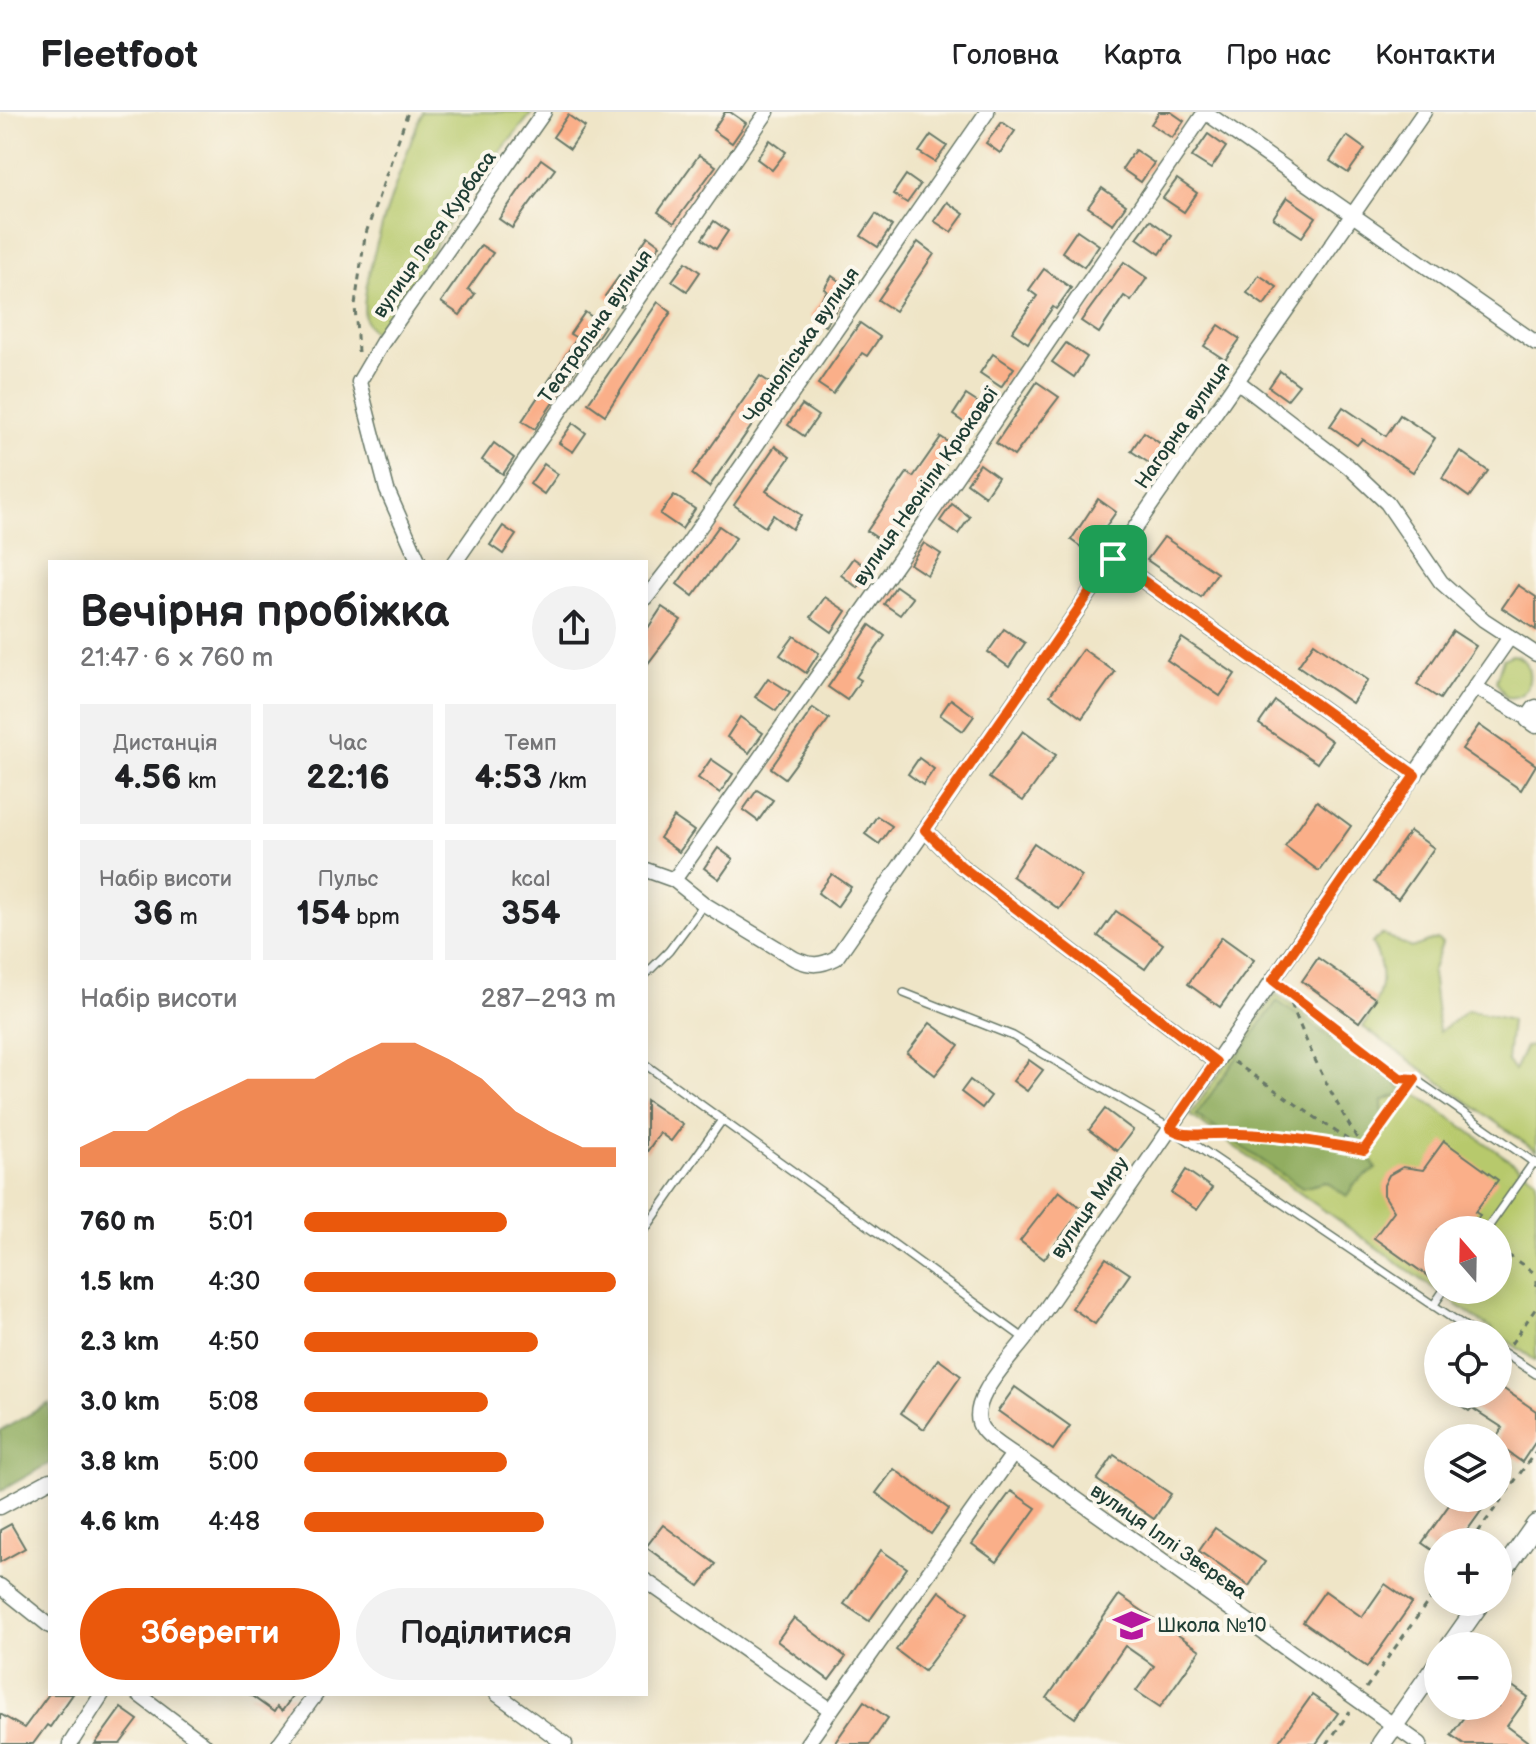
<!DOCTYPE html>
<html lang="uk">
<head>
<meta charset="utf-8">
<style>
	body { margin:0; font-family:"Balsamiq Sans",sans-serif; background:#f2f2f2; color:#202124; height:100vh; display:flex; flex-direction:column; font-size:30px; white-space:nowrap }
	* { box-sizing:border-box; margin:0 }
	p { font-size:26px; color:#757577 }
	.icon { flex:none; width:44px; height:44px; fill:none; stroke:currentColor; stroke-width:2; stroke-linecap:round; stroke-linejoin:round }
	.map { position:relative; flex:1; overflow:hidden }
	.sheet { position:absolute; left:48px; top:448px; width:600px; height:1136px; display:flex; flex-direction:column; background:#fff; border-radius:0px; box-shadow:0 4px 20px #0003 }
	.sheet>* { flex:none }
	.needle { width:52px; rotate:340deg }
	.controls { position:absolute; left:1424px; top:1104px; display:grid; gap:16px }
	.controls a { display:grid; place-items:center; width:88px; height:88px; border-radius:50%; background:#fff; box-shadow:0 4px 20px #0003; font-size:40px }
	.pin { position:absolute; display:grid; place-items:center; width:68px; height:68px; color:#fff; margin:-34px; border-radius:16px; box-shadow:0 4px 12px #0006 }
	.round { display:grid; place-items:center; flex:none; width:84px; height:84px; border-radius:42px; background:#f2f2f2 }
	.summary { display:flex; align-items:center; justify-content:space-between; height:136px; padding:0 32px }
	h1 { font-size:44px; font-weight:600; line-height:60px }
	.figures { display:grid; grid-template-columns:repeat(3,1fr); gap:12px; height:136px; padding:8px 32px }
	.figures div { display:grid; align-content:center; border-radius:0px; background:#f2f2f2; text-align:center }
	.figures b { font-size:34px; font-weight:600 }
	.figures small { font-size:22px; font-weight:400 }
	.figures p { font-size:22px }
	.chart { height:224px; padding:16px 32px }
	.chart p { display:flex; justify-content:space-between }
	.chart svg { width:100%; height:144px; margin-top:8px; fill:#ea580c; opacity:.7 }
	.button { display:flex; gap:16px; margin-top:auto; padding:16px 32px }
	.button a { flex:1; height:92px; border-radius:48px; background:#ea580c; color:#fff; font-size:32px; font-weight:600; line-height:92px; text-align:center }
	.button a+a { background:#f2f2f2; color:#202124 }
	ul { padding:0 32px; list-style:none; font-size:26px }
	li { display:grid; grid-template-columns:128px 96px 1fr; align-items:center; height:60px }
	li i { height:20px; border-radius:10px; background:#ea580c }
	header { display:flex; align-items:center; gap:48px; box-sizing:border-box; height:112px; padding:0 40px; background:#fff; border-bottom:2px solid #e0e0e0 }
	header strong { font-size:38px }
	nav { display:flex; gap:44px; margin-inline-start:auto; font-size:28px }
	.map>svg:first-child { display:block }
	.green { fill:#b7c96c; stroke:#6b8350; stroke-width:2; fill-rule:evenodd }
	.forest { fill:#91ad60; stroke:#58754a; stroke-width:2 }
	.building { fill:#faaf89 }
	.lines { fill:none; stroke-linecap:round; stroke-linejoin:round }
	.service-casing { stroke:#687867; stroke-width:10 }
	.minor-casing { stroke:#687867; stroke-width:17 }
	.tertiary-casing { stroke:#687867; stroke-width:21 }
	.path { stroke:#687867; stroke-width:3; stroke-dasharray:6 6; stroke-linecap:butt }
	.service { stroke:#fff; stroke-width:7 }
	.minor { stroke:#fff; stroke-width:14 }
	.tertiary { stroke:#fff; stroke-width:18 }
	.route-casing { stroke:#fff; stroke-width:16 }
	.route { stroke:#ea580c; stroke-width:10 }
	.labels { text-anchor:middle; stroke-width:8; stroke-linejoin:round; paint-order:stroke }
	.street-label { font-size:20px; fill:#1f3d34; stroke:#fbf7ec }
	.poi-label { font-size:20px; fill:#1f3d34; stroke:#fbf7ec; text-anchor:start }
</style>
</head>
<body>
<header>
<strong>Fleetfoot</strong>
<nav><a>Головна</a><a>Карта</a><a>Про нас</a><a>Контакти</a></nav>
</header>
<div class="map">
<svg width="1536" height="1632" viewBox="0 0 1536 1632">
	<rect width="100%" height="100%" fill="#fbf7ec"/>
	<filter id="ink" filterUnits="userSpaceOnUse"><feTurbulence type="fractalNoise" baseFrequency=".0125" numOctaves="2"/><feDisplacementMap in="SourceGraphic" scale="16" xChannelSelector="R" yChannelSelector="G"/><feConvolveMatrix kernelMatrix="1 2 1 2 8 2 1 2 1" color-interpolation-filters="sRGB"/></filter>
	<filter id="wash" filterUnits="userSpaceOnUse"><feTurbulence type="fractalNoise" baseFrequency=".006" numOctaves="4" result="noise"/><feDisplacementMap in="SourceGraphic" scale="32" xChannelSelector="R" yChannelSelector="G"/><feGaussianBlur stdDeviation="1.8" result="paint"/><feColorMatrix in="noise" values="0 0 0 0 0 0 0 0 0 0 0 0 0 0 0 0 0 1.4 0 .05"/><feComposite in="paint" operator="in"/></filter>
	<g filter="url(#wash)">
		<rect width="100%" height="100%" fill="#efe5c7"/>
		<g class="green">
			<path d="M422,0H533L477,68L378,225C374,221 368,215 366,210C354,177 408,38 422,0Z"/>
			<path d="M1512,543C1536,545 1536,590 1506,585L1496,569L1503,547Z"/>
			<path d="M1382,822L1411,836L1437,827L1442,831L1432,860L1439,920L1468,898L1511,908L1507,949L1514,959L1525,935L1536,934V1039L1363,915C1380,886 1390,864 1372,831Z"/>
			<path d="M1276,882L1536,1067V1249L1190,1003ZM1438,1118H1498V1178H1438Z"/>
		</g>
		<g class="forest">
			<polygon points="1277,889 1395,970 1404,981 1382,989 1383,1008 1367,1038 1376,1057 1354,1072 1347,1084 1326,1070 1302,1076 1196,1003"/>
			<polygon points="50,1291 50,1351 0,1379 0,1319"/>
		</g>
		<g id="blocks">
			<g class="building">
				<polygon points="725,0 730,0 746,11 732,31 713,18"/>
				<polygon points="1159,0 1171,0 1184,9 1172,26 1151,12"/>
				<polygon points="568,3 585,15 570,37 553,25"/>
				<polygon points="1002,10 1015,19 1000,41 986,31"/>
				<polygon points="1208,22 1226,35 1211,57 1192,45"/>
				<polygon points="931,23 947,34 935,50 919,40"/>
				<polygon points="1347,24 1365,37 1348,61 1330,49"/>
				<polygon points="770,28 786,40 772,58 757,47"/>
				<polygon points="1135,38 1154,51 1141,70 1122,57"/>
				<polygon points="699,43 716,54 674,111 658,100"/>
				<polygon points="541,47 555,57 512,116 499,107"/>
				<polygon points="906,63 920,73 907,91 893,82"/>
				<polygon points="1177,67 1197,81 1184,100 1163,86"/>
				<polygon points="1102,76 1126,93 1113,112 1088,95"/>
				<polygon points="1287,85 1316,105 1302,125 1273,106"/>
				<polygon points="947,90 964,102 951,120 934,109"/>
				<polygon points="876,102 892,114 878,135 861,124"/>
				<polygon points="1150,108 1172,124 1160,142 1137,126"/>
				<polygon points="714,109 728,119 716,137 702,127"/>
				<polygon points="1077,118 1099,133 1084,155 1062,140"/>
				<polygon points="648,124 660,133 648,151 636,142"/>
				<polygon points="918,130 934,142 895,199 878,188"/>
				<polygon points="481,133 493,141 468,177 475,182 460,203 441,190"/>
				<polygon points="686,150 700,160 687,179 672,169"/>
				<polygon points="1124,150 1147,166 1131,189 1124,184 1099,221 1081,209"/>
				<polygon points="1044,157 1071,176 1056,197 1053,195 1028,231 1012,220 1037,184 1029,178"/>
				<polygon points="1259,163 1277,175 1264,193 1247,181"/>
				<polygon points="619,164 634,174 620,194 605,184"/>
				<polygon points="832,164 850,177 825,214 810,204 827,179 824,177"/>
				<polygon points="658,190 671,200 605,303 588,291"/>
				<polygon points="585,200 605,214 535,317 522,309 577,226 570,222"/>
				<polygon points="860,211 880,225 867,244 862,241 833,282 818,272"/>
				<polygon points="1219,213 1240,227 1225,248 1204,234"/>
				<polygon points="1066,231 1087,245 1074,265 1052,250"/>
				<polygon points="993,242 1014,256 1001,275 980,261"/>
				<polygon points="1280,259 1299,273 1287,288 1269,275"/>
				<polygon points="760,264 778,276 709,375 692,362"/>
				<polygon points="1037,270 1059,285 1014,344 996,331"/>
				<polygon points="966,283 986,296 972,316 953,303"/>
				<polygon points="802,293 818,304 804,324 788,313"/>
				<polygon points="1343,295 1386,324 1400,303 1435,326 1413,360 1362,327 1357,333 1330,314"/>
				<polygon points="573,311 586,321 573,340 559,331"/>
				<polygon points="1144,320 1165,335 1152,353 1131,339"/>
				<polygon points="941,325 957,336 889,434 867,419 907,361 913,365"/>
				<polygon points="494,331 514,346 503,362 482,348"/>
				<polygon points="775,334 790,345 766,379 801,403 792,417 773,403 765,415 734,393"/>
				<polygon points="1460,339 1488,359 1469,385 1442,366"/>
				<polygon points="544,352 558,362 544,382 530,372"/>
				<polygon points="980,352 998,365 985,384 967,371"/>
				<polygon points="674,383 695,397 682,417 660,402"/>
				<polygon points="1098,387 1116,400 1088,440 1071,428"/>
				<polygon points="952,392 970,405 958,422 940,409"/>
				<polygon points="503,414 516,423 503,442 490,433"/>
				<polygon points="719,414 736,426 693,484 677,472"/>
				<polygon points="1164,425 1217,461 1201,485 1147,448"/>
				<polygon points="924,431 941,442 927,463 910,452"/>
				<polygon points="853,446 870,458 858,476 841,463"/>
				<polygon points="1518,473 1536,485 1536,518 1502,496"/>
				<polygon points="896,474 913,486 900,503 884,492"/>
				<polygon points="825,485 846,499 832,520 811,505"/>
				<polygon points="662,495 681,508 646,554 646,519"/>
				<polygon points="870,513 885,524 856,565 861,568 847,588 828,575"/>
				<polygon points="1004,517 1025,531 1009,555 988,540"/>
				<polygon points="1453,519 1476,534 1440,587 1417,572"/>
				<polygon points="794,524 819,541 806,561 780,543"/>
				<polygon points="1182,526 1235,562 1220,584 1167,548"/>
				<polygon points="1314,531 1368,568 1352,591 1298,554"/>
				<polygon points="1083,537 1115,560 1082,606 1050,583"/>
				<polygon points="768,566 790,580 776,599 755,585"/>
				<polygon points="951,587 974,604 963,619 940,603"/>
				<polygon points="1275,589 1332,629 1317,651 1259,612"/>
				<polygon points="813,596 829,607 785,666 771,656"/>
				<polygon points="740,605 763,621 749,641 727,625"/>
				<polygon points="1479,613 1536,653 1521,678 1462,637"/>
				<polygon points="1023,619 1056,643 1023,689 989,666"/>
				<polygon points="919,646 934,657 923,673 908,662"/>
				<polygon points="711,647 733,662 720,681 698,666"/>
				<polygon points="757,678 773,688 758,709 743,698"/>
				<polygon points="1317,689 1351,714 1319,759 1285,734"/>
				<polygon points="877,704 892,714 879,732 865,722"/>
				<polygon points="674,705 694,719 679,740 660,726"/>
				<polygon points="1410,719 1434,736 1398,787 1374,770"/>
				<polygon points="1034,731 1082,764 1059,797 1012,764"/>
				<polygon points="718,736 733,747 719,767 704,756"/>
				<polygon points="832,762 851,775 837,795 818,781"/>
				<polygon points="1116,799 1163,832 1145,857 1098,824"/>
				<polygon points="1222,825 1254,848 1220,895 1188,872"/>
				<polygon points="1318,846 1376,887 1359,910 1302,869"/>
				<polygon points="930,911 959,933 935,963 907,941"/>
				<polygon points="1029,948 1043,958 1027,979 1013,969"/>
				<polygon points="970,968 991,984 982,996 961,980"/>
				<polygon points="646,988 683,1013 671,1029 660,1021 646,1041"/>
				<polygon points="1105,997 1133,1018 1117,1039 1089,1018"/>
				<polygon points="1444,1029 1498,1068 1475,1100 1480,1103 1469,1118 1438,1118 1438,1152 1429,1165 1374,1126 1394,1099 1384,1083 1384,1073 1389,1063 1403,1055 1423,1058"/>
				<polygon points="1186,1058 1212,1076 1197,1098 1171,1081"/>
				<polygon points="1059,1079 1082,1097 1044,1147 1020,1129"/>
				<polygon points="1106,1146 1130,1162 1095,1212 1072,1196"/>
				<polygon points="938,1247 961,1264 924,1317 901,1301"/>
				<polygon points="1498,1273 1536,1299 1536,1329 1522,1350 1498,1333 1498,1323 1503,1316 1472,1296 1469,1299 1444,1282 1498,1282"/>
				<polygon points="1015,1275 1070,1314 1053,1338 998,1299"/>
				<polygon points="1114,1343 1171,1382 1154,1407 1097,1368"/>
				<polygon points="894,1357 949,1397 931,1422 876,1381"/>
				<polygon points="1011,1379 1036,1396 997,1450 972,1432"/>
				<polygon points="1454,1386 1472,1386 1484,1395 1459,1430 1438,1430 1438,1442 1422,1431"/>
				<polygon points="11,1412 25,1436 0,1450 0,1418"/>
				<polygon points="663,1413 716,1452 699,1474 646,1435"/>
				<polygon points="1215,1416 1265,1450 1249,1474 1199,1439"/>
				<polygon points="881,1438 907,1456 869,1509 844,1492"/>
				<polygon points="1385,1472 1412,1491 1367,1555 1303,1510 1325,1479 1362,1505"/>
				<polygon points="939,1479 968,1501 924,1559 896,1538"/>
				<polygon points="1119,1483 1200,1538 1160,1595 1136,1579 1154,1554 1125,1534 1075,1606 1047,1586"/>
				<polygon points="794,1506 846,1545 829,1568 777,1529"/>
				<polygon points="1498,1564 1528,1585 1507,1614 1531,1632 1464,1632 1451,1623 1472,1594 1498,1594"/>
				<polygon points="49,1582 73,1582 50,1615 47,1613 33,1632 0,1632 0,1602 24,1616"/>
				<polygon points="249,1582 294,1582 282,1599 277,1595 274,1600"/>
				<polygon points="1312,1583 1338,1601 1316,1632 1277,1632"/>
				<polygon points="864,1589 888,1606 870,1632 834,1632"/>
				<polygon points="121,1596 138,1608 120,1632 95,1632"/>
			</g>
		</g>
	</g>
	<g filter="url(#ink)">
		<use href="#blocks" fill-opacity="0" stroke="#687867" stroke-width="2"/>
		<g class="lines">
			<defs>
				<g id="service">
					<polyline points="646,862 669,839 704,792"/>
					<polyline points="904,881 1013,924 1170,1016 1476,1222"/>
					<polyline points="646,953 1025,1227"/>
					<polyline points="1415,967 1536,1052"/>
					<polyline points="646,1116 722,1008"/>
					<polyline points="1486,1118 1534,1050"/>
					<polyline points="1433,1194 1444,1178"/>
					<polyline points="1498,1237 1536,1262"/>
				</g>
				<g id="minor">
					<polyline points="1237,269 1349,355 1387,391 1441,470 1484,508 1536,542"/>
					<polyline points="1113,447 1415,663"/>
					<polyline points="419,450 387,378 359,270 382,231 544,0"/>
					<polyline points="455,450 767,0"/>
					<polyline points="646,486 685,436 987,0"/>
					<polyline points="1475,575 1510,525"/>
					<polyline points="925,718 961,754 1216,950"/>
					<path d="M646,758L674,768L704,792L795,847C811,854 820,854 836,846L1424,0"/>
					<polyline points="674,768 900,447 1205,0 1536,231"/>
					<polyline points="1013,1342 1420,1632"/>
					<polyline points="0,1395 50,1368"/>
					<polyline points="646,1469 831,1598"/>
					<polyline points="0,1474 50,1514"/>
					<polyline points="138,1582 204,1632"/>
					<polyline points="497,1582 565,1632"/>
					<polyline points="70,1632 102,1582"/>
					<polyline points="279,1632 316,1582"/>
					<path d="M807,1632L1013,1342C1003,1335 990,1327 983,1318C963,1293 1010,1247 1025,1227L1475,575L1529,607"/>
				</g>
				<g id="tertiary">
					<polyline points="1536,597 1529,607 1536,612"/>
					<polyline points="1498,1466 1536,1412"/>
					<polyline points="1450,1534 1481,1490"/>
					<polyline points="1381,1632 1438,1551"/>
				</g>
			</defs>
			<use href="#service" class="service-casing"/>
			<use href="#minor" class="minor-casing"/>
			<use href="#tertiary" class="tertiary-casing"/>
			<g class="path">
				<polyline points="358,240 355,193 365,124 408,0"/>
				<polyline points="1285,876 1403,966"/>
				<path d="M1287,880C1307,936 1333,987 1364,1038"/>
				<polyline points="1234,950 1360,1036"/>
				<path d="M1201,1022C1257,1020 1309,1028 1364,1038"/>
				<polyline points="1364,1038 1408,977"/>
				<polyline points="1498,1136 1536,1162"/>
				<polyline points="1536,1168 1536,1177"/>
				<polyline points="1511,1232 1536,1196"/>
				<polyline points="1471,1430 1536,1339"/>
				<polyline points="1366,1576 1438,1476"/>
				<polyline points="1327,1632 1350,1599"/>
			</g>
			<use href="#service" class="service"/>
			<use href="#minor" class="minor"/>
			<use href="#tertiary" class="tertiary"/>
		</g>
	</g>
	<g class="lines" filter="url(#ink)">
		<defs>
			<path id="route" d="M1113,447L1415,663L1273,868L1400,966L1415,967L1364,1038C1313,1029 1264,1020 1213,1022C1197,1022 1183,1025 1170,1016L1216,950L961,754L925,718Z"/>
		</defs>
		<use href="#route" class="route-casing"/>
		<use href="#route" class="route"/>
	</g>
	<defs>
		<symbol id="school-bare" viewBox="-9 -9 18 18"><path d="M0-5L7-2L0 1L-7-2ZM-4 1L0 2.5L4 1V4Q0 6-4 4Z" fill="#b5179e" stroke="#fbf7ec" stroke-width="2.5" paint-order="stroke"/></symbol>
	</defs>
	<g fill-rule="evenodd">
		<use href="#school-bare" x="1106" y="1488" width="51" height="51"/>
	</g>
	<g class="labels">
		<g class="street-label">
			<text transform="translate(434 122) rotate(-55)" y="7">вулиця Леся Курбаса</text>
			<text transform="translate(595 214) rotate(-55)" y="7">Театральна вулиця</text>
			<text transform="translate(801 233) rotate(-55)" y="7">Чорноліська вулиця</text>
			<text transform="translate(1182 313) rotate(-55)" y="7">Нагорна вулиця</text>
			<text transform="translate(925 374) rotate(-55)" y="7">вулиця Неоніли Крюкової</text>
			<text transform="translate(1089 1095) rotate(-55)" y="7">вулиця Миру</text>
			<text transform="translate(1169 1429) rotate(35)" y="7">вулиця Іллі Звєрєва</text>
		</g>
		<g class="poi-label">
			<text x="1157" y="1520">Школа №10</text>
		</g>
	</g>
</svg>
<div class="controls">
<a><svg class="needle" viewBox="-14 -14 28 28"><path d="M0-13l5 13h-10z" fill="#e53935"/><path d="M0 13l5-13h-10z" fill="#757577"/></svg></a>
<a><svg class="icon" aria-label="locate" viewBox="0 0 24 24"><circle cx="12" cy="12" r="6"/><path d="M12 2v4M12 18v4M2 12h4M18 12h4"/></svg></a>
<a><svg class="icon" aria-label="layers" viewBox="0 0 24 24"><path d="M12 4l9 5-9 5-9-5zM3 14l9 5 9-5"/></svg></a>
<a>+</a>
<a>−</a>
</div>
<div class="pin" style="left:1113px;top:447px;background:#1e9e55"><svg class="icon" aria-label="arrive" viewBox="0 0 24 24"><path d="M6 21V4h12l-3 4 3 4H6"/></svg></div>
<section class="sheet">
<div class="summary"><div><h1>Вечірня пробіжка</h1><p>21:47 · 6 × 760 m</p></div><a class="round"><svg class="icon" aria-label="share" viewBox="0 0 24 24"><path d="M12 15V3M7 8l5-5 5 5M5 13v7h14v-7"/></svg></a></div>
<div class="figures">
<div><p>Дистанція</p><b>4.56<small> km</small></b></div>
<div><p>Час</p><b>22:16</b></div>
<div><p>Темп</p><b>4:53<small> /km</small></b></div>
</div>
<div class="figures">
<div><p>Набір висоти</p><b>36<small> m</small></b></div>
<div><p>Пульс</p><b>154<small> bpm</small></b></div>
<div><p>kcal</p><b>354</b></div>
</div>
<div class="chart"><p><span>Набір висоти</span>287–293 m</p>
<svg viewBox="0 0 160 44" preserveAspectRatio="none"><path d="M0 44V38L10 33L20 33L30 27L40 22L50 17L60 17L70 17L80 11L90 6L100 6L110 11L120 17L130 27L140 33L150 38L160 38V44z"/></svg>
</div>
<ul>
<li><b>760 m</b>5:01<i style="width:65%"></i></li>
<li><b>1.5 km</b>4:30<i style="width:100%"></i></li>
<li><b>2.3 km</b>4:50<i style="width:75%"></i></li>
<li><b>3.0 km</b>5:08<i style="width:59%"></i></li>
<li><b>3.8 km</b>5:00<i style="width:65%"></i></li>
<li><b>4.6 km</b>4:48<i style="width:77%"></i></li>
</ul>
<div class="button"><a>Зберегти</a><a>Поділитися</a></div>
</section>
</div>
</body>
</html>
